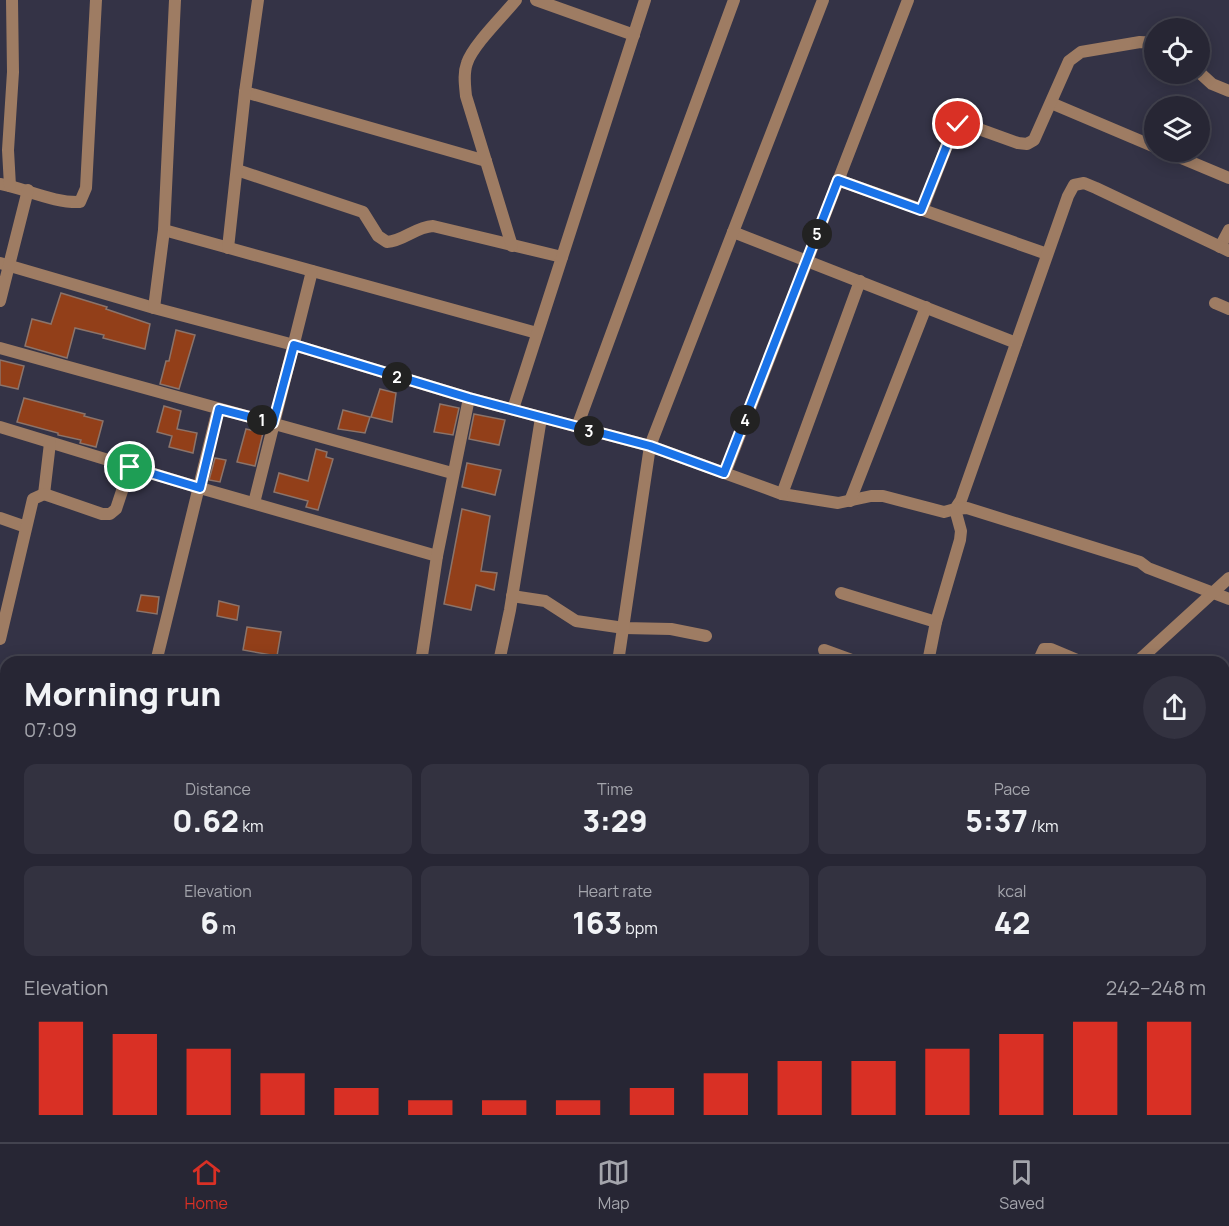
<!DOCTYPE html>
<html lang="en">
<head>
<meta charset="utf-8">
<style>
	body { margin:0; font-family:Manrope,sans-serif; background:#333240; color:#f1f3f6; height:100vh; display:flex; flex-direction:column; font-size:22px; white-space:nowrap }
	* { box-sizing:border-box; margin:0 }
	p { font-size:20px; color:#a4a5ac }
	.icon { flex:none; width:33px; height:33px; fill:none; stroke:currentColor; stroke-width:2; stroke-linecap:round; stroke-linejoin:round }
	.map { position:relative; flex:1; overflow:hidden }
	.details { position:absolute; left:0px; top:656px; width:1230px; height:488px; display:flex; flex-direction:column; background:#272634; border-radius:18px 18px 0 0; box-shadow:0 3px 15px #0003,0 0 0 2px #43434f }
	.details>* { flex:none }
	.controls { position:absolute; left:1144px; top:18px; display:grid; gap:12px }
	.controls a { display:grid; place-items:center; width:66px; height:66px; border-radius:50%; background:#272634; box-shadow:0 3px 15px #0003,0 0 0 2px #43434f; font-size:30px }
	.pin { position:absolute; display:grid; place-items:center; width:51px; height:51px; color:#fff; margin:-26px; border:3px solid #fff; border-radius:50%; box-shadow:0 2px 6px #0007 }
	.km { position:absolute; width:30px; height:30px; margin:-15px; border-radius:50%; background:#222; color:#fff; font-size:16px; line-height:30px; text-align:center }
	.round { display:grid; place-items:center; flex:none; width:63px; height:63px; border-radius:32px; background:#333240 }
	.headline { display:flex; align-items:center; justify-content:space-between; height:102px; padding:0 24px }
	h1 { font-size:33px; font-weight:800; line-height:45px }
	.stats { display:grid; grid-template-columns:repeat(3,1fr); gap:9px; height:102px; padding:6px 24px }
	.stats div { display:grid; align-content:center; border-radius:12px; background:#333240; text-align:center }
	.stats b { font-size:30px; font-weight:800 }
	.stats small { font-size:16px; font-weight:400 }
	.stats p { font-size:16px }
	.chart { height:168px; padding:12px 24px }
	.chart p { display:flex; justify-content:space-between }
	.chart svg { width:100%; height:108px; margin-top:6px; stroke:#d93025; stroke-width:6 }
	.tabs { display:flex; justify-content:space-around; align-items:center; height:84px; border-top:2px solid #43434f; background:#272634; font-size:16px; color:#a4a5ac }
	.tabs a { display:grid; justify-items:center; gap:3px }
	.tabs .active { color:#d93025 }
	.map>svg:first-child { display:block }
	.building { fill:#923f19; stroke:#8c746a; stroke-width:1.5 }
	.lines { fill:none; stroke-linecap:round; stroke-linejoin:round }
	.path { stroke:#888897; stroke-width:2; stroke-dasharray:4.5 4.5; stroke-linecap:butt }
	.minor { stroke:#9e7c63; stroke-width:12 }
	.tertiary { stroke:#9e7c63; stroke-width:12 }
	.route-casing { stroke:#fff; stroke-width:12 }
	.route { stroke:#1a73e8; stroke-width:8 }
</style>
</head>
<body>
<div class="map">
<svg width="1229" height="1142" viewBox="0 0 1229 1142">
	<rect width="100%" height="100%" fill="#343346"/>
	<g class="building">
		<polygon points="61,293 107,307 106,309 150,324 145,349 103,338 104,335 75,328 67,358 25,346 32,319 51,324"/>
		<polygon points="176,330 195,335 179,389 160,384 166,361 169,361"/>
		<polygon points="0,360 24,366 18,389 0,385"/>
		<polygon points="380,389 396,393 392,422 371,417"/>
		<polygon points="24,398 85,414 84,416 103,421 96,447 80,443 81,440 58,435 58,433 17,422"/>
		<polygon points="440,404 459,408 453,435 434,432"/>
		<polygon points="164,406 181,411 177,429 197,433 193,453 169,447 172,436 157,432"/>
		<polygon points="343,410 370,417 365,433 338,429"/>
		<polygon points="474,414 505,420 499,445 469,439"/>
		<polygon points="246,429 263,433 255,466 237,462"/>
		<polygon points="316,449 327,452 326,457 333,459 318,510 306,507 308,501 274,492 279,473 308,481"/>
		<polygon points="215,458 226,460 220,482 209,480"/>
		<polygon points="467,463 501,470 495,495 462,487"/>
		<polygon points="462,509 490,516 481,571 497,573 494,590 476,585 471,610 444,604"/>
		<polygon points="141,595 159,597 157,614 137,611"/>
		<polygon points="219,601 239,606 237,620 217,616"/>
		<polygon points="247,627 281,632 277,656 243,650"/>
	</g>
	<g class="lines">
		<polyline class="path" points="84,1137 85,1142"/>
		<g class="minor">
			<polyline points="536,0 634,35"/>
			<polyline points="1200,73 1212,84 1229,91"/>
			<polyline points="245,92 486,161"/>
			<polyline points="1051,103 1155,147"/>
			<polyline points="1167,152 1229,178"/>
			<path d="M237,170L363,212L378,236L387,242C404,241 415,227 433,226L562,257"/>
			<polyline points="838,180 1047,254"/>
			<path d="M0,184C27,189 53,203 80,202L86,188L96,0"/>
			<polyline points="10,186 8,150 13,72 12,0"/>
			<polyline points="922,210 953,130 958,125 965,124 1018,143 1027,144 1034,140 1069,61 1081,52 1140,42 1155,43"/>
			<polyline points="164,230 537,333"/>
			<polyline points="733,232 1016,343"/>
			<path d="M512,246L466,96C465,85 463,74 467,63C473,45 503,16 516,0"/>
			<polyline points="1220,247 1229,230"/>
			<polyline points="228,248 245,92 258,0"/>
			<polyline points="0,263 154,308 294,345 469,398 650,446 782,494 838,503 871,496 883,496 944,512 955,509 961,500 1068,196 1074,185 1084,183 1096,188 1229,251"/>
			<polyline points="0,301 28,190"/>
			<polyline points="1215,303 1229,309"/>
			<polyline points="154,308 164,230 175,0"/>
			<polyline points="0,348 452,473"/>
			<polyline points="513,409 645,0"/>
			<polyline points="0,427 200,488 437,556"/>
			<polyline points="577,427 734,0"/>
			<polyline points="725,473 908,0"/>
			<polyline points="44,494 50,443"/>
			<polyline points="782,494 860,281"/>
			<polyline points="850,501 926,307"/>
			<polyline points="254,503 312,271"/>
			<polyline points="0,518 26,527"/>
			<polyline points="841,593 936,622"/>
			<polyline points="512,596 545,601 576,621 624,628 671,629 706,636"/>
			<polyline points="0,639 33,499 44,494 102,514 110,514 116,509 130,467"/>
			<polyline points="824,650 857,662"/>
			<polyline points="156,662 218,409"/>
			<polyline points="421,662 437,556 469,398"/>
			<polyline points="499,662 510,610 541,418"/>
			<polyline points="618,662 650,446 823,0"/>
			<polyline points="928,662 936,622 960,540 961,531 955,509 967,508 1140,562 1148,568 1229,599"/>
			<polyline points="1038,662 1044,649 1051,649 1082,662"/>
			<polyline points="1137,662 1229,578"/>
			<polyline points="0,715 6,713"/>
			<polyline points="1224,767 1229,758"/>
			<polyline points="0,778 6,779"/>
			<polyline points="0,841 6,865"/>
			<polyline points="0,1034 6,1033"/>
			<polyline points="1224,1067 1229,1079"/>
			<polyline points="507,1142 510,1137"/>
			<polyline points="588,1142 591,1137"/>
			<polyline points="911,1142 914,1137"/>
		</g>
		<g class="tertiary">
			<polyline points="0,1127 6,1128"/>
			<polyline points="244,1137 381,1142"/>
		</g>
	</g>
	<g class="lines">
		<defs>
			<polyline id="route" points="130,467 200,488 219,409 273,423 294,345 469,398 650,446 724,473 838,180 921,210 953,130 958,124"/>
		</defs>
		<use href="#route" class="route-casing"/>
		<use href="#route" class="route"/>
	</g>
</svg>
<div class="controls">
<a><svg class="icon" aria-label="locate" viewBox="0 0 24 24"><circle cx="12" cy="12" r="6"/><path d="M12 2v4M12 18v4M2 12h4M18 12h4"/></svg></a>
<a><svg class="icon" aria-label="layers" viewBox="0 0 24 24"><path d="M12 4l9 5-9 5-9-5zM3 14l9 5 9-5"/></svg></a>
</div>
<div class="pin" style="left:130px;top:467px;background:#1e9e55"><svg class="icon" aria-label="arrive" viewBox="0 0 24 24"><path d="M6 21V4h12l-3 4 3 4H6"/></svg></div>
<div class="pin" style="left:958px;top:124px;background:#d93025"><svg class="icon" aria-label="check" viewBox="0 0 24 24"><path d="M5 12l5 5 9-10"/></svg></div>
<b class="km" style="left:262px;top:420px">1</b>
<b class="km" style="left:397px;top:377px">2</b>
<b class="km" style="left:589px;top:431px">3</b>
<b class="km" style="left:745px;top:420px">4</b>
<b class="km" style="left:817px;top:234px">5</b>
<section class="details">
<div class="headline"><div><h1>Morning run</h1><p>07:09</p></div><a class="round"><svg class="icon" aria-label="share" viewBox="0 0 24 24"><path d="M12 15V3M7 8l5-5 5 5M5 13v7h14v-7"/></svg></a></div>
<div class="stats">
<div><p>Distance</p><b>0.62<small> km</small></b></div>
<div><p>Time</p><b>3:29</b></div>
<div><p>Pace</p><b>5:37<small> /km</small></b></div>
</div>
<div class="stats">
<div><p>Elevation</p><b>6<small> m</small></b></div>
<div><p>Heart rate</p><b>163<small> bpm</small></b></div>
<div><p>kcal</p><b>42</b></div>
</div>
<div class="chart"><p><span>Elevation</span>242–248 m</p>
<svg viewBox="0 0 160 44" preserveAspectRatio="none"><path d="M5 44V6M15 44V11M25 44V17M35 44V27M45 44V33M55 44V38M65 44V38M75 44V38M85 44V33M95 44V27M105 44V22M115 44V22M125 44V17M135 44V11M145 44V6M155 44V6"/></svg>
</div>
</section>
</div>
<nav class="tabs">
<a class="active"><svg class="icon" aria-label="home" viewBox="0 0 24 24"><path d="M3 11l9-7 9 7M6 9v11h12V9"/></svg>Home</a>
<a><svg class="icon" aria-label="map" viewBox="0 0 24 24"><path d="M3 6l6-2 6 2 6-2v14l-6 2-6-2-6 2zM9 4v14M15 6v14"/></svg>Map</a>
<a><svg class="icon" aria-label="saved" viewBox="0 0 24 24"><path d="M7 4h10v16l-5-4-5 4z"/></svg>Saved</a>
</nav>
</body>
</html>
